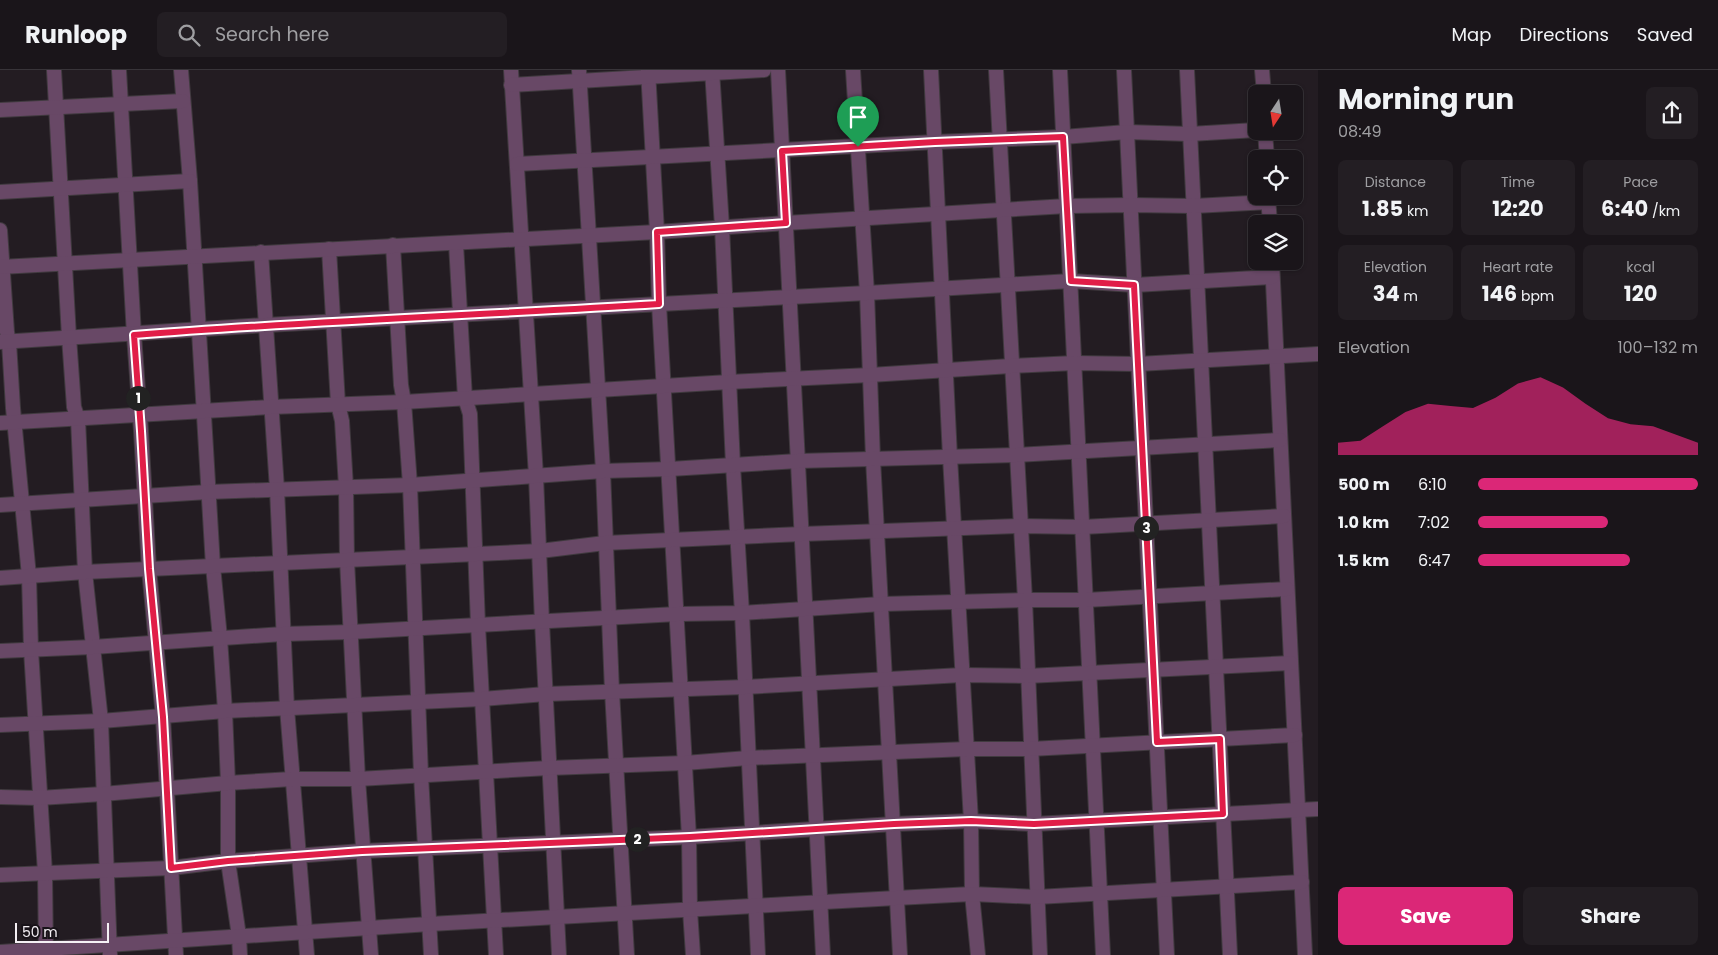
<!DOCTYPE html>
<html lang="en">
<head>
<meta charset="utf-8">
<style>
	body { margin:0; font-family:Poppins,sans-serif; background:#231e23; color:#f1f3f6; height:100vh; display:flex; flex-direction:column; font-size:19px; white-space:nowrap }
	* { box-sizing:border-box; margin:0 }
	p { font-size:16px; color:#9f9fa2 }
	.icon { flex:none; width:28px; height:28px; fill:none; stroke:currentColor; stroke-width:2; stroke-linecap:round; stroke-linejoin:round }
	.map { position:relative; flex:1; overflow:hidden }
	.drawer { display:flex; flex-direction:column; background:#1a151a; width:400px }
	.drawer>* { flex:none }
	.needle { width:32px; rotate:192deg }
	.controls { position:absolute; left:1248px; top:15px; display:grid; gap:10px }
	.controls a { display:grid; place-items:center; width:55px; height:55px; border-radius:8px; background:#1a151a; box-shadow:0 1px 4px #0004,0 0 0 1px #383439; font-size:25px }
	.scale { position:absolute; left:15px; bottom:12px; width:94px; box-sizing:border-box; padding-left:5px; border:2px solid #f4eff4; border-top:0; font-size:14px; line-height:18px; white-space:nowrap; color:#f4eff4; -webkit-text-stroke:4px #191319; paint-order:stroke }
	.pin { position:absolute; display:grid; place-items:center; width:42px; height:42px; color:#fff; margin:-51px -21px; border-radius:50% 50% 50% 0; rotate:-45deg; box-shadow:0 0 5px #0007 }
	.pin .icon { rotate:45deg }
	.km { position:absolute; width:25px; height:25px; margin:-12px; border-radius:50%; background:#222; color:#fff; font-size:14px; line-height:25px; text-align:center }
	.round { display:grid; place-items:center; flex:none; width:52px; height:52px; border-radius:8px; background:#231e23 }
	.summary { display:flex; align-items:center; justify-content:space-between; height:85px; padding:0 20px }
	h1 { font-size:28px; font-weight:700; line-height:38px }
	.stats { display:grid; grid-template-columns:repeat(3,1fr); gap:8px; height:85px; padding:5px 20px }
	.stats div { display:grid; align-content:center; border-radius:8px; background:#231e23; text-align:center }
	.stats b { font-size:21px; font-weight:700 }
	.stats small { font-size:14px; font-weight:400 }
	.stats p { font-size:14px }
	.chart { height:140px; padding:10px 20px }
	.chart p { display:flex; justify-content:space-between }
	.chart svg { width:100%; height:90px; margin-top:5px; fill:#db2777; opacity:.7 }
	.cta { display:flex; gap:10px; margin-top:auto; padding:10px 20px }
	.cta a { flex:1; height:58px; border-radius:8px; background:#db2777; color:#fff; font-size:20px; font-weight:700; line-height:58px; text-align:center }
	.cta a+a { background:#231e23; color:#f1f3f6 }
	ul { padding:0 20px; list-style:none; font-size:16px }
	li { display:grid; grid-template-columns:80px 60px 1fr; align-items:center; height:38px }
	li i { height:12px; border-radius:6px; background:#db2777 }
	header { display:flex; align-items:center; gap:30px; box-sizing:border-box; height:70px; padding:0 25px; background:#1a151a; border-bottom:1px solid #383439 }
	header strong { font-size:24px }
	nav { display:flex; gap:28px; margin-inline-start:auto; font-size:18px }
	.search { width:350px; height:45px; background:#231e23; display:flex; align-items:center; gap:12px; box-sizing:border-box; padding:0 18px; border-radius:8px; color:#9f9fa2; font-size:19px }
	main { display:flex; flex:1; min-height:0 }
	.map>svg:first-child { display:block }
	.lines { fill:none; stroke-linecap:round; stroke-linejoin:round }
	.minor-casing { stroke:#403a3f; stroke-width:16 }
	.minor { stroke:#684866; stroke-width:14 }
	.route-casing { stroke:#fff; stroke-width:10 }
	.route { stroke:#e11d48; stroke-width:6 }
</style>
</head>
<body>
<header>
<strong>Runloop</strong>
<div class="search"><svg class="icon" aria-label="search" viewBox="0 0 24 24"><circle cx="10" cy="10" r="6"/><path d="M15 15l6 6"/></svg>Search here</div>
<nav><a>Map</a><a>Directions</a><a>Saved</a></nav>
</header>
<main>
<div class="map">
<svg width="1318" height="885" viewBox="0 0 1318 885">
	<rect width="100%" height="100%" fill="#231c22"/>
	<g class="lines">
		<defs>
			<g id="minor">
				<polyline points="54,0 69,267 74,337 78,349 85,502 101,651 110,885"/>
				<polyline points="119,0 134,265 141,361 149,499 163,647 176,885"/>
				<polyline points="181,0 190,111 213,496 220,568 225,641 228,713 228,791 239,866 240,885"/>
				<polyline points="511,0 536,406 542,552 559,885"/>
				<polyline points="579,0 603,401 612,621 627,885"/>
				<polyline points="648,0 657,162 659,234 689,767 690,840 693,885"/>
				<polyline points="712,0 722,157 733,395 742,543 758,885"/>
				<polyline points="778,0 823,885"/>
				<polyline points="853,0 867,223 873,389 900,885"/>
				<polyline points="931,0 950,387 971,751 972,824 978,885"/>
				<polyline points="996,0 1025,530 1040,885"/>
				<polyline points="1060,0 1103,885"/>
				<polyline points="1124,0 1167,885"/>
				<polyline points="1187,0 1230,885"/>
				<polyline points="1262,0 1264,24"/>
				<polyline points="511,15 764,0"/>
				<polyline points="0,40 183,31"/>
				<polyline points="1265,61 1267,89"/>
				<polyline points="517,94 935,72 1063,67 1127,62 1190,64 1256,60"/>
				<polyline points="0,122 190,111"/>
				<polyline points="1268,126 1270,154"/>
				<polyline points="0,160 7,262 9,272 13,338 29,506 31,580 45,803 46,885"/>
				<polyline points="456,174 465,328 470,344 478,555 496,885"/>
				<polyline points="393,175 401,315 404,332 410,415 421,705 431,885"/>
				<polyline points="329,179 338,334 342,351 346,417 347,490 358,709 371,885"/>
				<polyline points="261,182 277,419 287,638 307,885"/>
				<polyline points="1272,191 1305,885"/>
				<polyline points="0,197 657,162 786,153 1067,136 1131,135 1194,136 1269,132"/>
				<polyline points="0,272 266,255 867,223 1071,211 1135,215 1272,207"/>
				<polyline points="0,353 271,337 404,332 729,312 870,305 1011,296 1075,293 1138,294 1318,284"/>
				<polyline points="0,435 208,422 410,415 603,401 670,399 798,391 1016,385 1280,370"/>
				<polyline points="0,508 85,502 540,481 605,473 802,464 1020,456 1083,457 1284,446"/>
				<polyline points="0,581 93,577 283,564 351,562 677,544 742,543 882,534 1025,530 1086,530 1287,519"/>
				<polyline points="0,655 101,651 225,641 482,629 546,624 745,617 962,605 1027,606 1291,593"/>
				<polyline points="0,727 39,728 103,724 228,713 292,709 358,709 549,698 685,693 748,688 967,679 1030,679 1295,665"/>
				<polyline points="0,805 171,798 228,791 362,781 689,767 894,754 971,751 1034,754 1318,739"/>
				<polyline points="0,882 430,854 896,828 972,824 1037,827 1302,812"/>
			</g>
		</defs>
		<use href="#minor" class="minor-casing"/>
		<use href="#minor" class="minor"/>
	</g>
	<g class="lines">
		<defs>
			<path id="route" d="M1063,67L1071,211L1134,215L1157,672L1220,669L1223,744L1034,754L971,751L894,754L690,767L362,781L228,791L171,798L163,647L149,499L141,361L134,265C309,251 484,245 659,234L657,162L786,153L782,81L935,72Z"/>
		</defs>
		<use href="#route" class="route-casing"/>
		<use href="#route" class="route"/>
	</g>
</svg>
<div class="controls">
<a><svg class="needle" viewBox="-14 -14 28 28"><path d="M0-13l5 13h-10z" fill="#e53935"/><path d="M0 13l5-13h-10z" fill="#9f9fa2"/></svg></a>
<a><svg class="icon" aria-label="locate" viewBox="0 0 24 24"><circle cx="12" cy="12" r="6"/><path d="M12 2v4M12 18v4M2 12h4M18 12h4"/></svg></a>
<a><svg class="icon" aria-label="layers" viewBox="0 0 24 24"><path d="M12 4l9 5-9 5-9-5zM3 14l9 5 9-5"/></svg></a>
</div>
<div class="scale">50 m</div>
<div class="pin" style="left:858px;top:77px;background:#1e9e55"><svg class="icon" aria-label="arrive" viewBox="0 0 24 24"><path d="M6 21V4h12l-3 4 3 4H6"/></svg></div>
<b class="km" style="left:138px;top:328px">1</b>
<b class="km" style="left:637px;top:769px">2</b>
<b class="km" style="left:1146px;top:458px">3</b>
</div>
<section class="drawer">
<div class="summary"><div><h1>Morning run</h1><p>08:49</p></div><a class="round"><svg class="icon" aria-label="share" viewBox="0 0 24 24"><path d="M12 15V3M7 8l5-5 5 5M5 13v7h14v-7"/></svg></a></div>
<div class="stats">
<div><p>Distance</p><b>1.85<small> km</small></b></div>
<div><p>Time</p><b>12:20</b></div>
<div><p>Pace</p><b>6:40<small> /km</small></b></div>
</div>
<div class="stats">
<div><p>Elevation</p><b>34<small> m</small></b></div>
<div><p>Heart rate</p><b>146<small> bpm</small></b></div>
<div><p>kcal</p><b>120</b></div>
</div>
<div class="chart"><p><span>Elevation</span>100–132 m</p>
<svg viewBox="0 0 160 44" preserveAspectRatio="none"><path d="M0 44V38L10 37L20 30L30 23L40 19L50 20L60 21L70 16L80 9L90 6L100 11L110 19L120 26L130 29L140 30L150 34L160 38V44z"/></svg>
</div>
<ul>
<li><b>500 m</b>6:10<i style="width:100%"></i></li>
<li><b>1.0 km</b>7:02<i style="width:59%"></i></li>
<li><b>1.5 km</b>6:47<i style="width:69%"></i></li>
</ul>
<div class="cta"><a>Save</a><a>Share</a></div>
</section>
</main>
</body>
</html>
